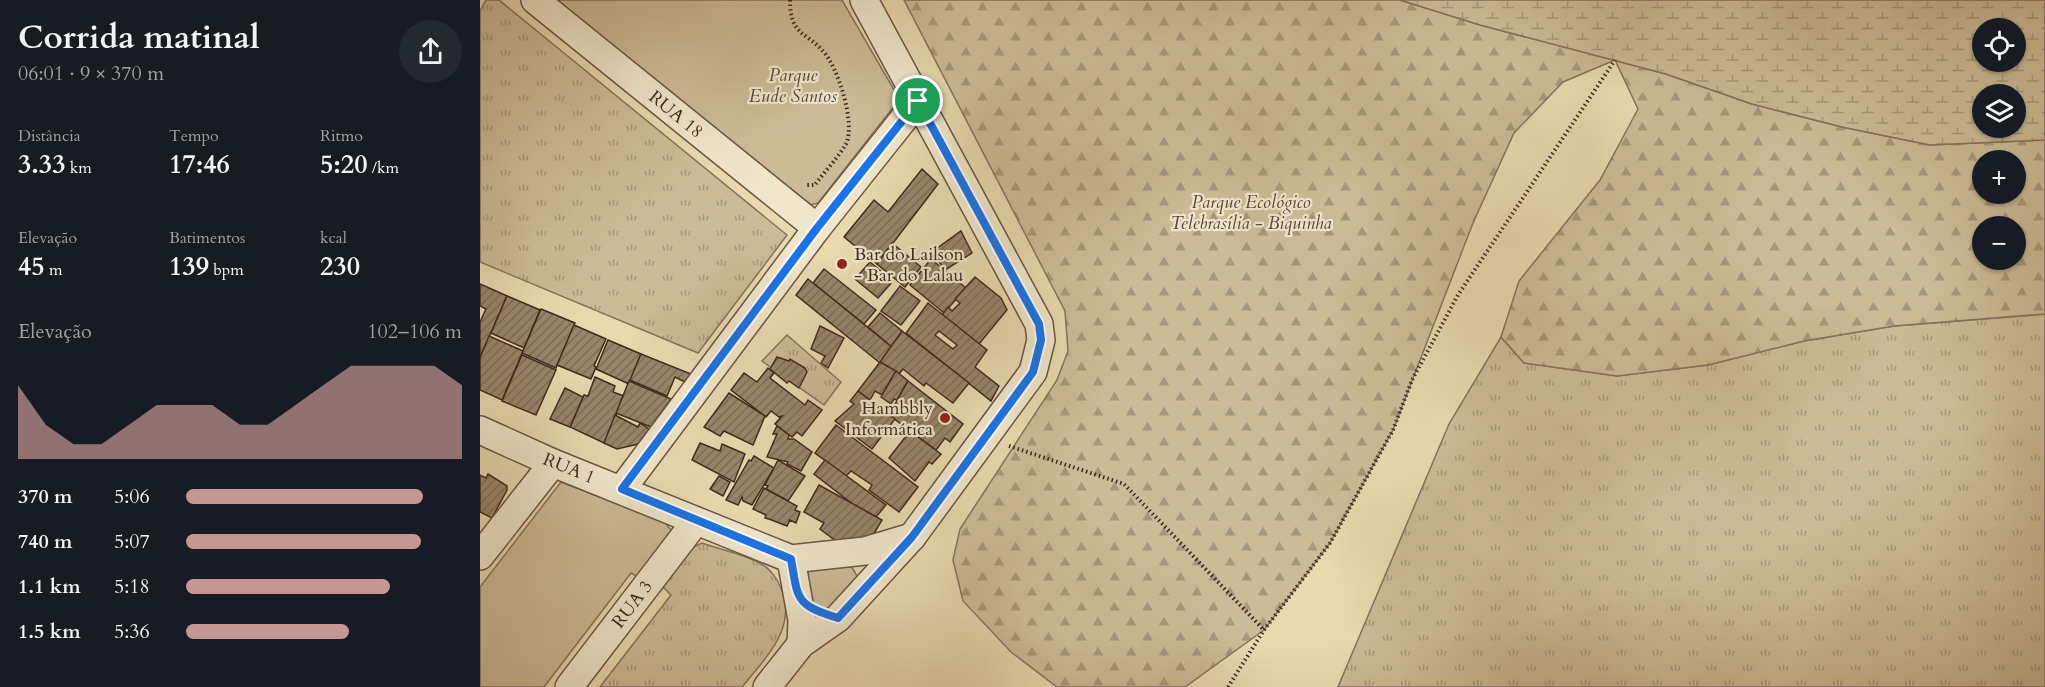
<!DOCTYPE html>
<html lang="pt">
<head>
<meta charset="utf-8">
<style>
	body { margin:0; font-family:Cardo,serif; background:#242831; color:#f1f3f6; height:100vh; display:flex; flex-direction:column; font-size:22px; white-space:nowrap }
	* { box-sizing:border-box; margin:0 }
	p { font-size:20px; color:#9ea1a6 }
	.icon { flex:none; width:33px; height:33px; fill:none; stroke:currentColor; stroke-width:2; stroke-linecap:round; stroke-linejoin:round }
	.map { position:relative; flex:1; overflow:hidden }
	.drawer { display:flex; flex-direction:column; background:#171b24; width:480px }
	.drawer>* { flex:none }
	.buttons { position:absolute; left:1492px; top:18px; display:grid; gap:12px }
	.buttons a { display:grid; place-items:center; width:54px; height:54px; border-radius:50%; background:#171b24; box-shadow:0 2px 4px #0004; font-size:30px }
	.pin { position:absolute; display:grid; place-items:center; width:51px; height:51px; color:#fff; margin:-26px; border:3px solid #fff; border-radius:50%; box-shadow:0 2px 6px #0007 }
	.round { display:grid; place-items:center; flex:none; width:63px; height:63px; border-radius:32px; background:#242831 }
	.head { display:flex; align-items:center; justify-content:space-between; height:102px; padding:0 18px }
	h1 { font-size:33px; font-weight:600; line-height:45px }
	.figures { display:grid; grid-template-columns:repeat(3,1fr); gap:9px; height:102px; padding:6px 18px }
	.figures div { display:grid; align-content:center }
	.figures b { font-size:26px; font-weight:600 }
	.figures small { font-size:16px; font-weight:400 }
	.figures p { font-size:16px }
	.chart { height:168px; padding:12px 18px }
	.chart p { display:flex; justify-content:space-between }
	.chart svg { width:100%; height:108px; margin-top:6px; fill:#c59692; opacity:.7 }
	ul { padding:0 18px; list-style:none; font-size:20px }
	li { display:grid; grid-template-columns:96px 72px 1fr; align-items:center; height:45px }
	li i { height:15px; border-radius:8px; background:#c59692 }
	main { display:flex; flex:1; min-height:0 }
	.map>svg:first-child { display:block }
	.grass { fill:url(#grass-tufts); stroke:#87725c; stroke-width:1.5 }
	.forest { fill:url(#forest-firs); stroke:#87725c; stroke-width:1.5; fill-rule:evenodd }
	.wetland { fill:url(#wetland-marsh); stroke:#87725c; stroke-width:1.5; fill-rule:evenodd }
	.green { fill:#ccbb97; stroke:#87725c; stroke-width:1.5 }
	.building { fill:url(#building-hatch); stroke:#422920; stroke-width:1.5; fill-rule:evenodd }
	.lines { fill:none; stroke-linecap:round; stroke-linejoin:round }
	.minor-casing { stroke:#6c5544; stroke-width:30 }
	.path { stroke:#422920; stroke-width:4; stroke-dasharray:1.5 3; stroke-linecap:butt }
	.minor { stroke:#f0e6cb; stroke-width:27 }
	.route-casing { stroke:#fff; stroke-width:12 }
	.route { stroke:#1a73e8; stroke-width:8 }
	.poi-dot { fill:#8f2418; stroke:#f0e6cb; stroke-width:2 }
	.labels { text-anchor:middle; stroke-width:4.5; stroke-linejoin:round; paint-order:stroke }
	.park-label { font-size:18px; font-style:italic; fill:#5e4638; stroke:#f0e6cb }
	.street-label { font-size:18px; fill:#422920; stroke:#f0e6cb }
	.poi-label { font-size:18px; fill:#422920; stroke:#f0e6cb; text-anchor:start }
</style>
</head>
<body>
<main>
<section class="drawer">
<div class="head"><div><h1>Corrida matinal</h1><p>06:01 · 9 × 370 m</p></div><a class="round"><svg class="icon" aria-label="share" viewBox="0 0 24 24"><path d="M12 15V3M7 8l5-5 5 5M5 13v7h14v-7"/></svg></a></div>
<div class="figures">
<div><p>Distância</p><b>3.33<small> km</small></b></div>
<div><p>Tempo</p><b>17:46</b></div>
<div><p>Ritmo</p><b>5:20<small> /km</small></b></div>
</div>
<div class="figures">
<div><p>Elevação</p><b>45<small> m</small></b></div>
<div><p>Batimentos</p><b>139<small> bpm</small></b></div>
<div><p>kcal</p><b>230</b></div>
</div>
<div class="chart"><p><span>Elevação</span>102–106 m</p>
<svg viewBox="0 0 160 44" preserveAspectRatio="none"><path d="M0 44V14L10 30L20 38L30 38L40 30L50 22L60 22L70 22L80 30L90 30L100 22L110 14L120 6L130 6L140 6L150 6L160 14V44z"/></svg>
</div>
<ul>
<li><b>370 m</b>5:06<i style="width:86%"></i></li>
<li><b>740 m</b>5:07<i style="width:85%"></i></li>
<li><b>1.1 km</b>5:18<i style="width:74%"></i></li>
<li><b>1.5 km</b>5:36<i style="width:59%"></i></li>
</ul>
</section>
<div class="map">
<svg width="1565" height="687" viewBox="0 0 1565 687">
	<defs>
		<pattern id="grass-tufts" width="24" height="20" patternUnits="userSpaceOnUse" patternTransform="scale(1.5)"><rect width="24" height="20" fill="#ccbb97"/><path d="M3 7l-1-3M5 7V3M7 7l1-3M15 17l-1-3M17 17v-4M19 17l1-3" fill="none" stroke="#a7987b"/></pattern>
		<pattern id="forest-firs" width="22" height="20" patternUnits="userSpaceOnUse" patternTransform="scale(1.5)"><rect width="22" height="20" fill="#ccbb97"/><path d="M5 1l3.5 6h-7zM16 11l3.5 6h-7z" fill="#a7987b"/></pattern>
		<pattern id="wetland-marsh" width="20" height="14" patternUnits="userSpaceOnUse" patternTransform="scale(1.5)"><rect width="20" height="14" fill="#ccbb97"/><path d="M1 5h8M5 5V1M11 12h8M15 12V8" fill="none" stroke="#a7987b"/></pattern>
		<pattern id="building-hatch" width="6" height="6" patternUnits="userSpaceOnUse" patternTransform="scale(1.5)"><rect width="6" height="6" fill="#98856a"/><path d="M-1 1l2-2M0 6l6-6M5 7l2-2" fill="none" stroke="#7e6d57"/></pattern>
	</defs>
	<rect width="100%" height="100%" fill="#e8d9af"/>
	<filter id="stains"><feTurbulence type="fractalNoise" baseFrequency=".00333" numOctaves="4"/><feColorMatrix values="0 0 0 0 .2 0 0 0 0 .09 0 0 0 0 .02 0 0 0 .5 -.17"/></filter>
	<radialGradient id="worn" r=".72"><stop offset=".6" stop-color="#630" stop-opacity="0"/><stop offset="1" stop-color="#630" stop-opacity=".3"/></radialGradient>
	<g class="grass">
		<polygon points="6,0 19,0 307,235 218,353 0,262 0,11"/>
		<polygon points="1565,314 1565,687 858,687 969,424 1021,337 1044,363 1137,376 1228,365 1324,341 1414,326"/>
		<polygon points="307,335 361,382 344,405 282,361"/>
		<path d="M222,543C241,550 266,554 283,565C290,569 297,579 300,586C319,627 286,657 262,687H120L191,595L182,586L211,548Z"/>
	</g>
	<path class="forest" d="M424,0H920L1000,25L1186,74L1272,104L1362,127L1450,145L1565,140V314L1414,326L1324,341L1228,365L1137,376L1044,363L1021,337L1039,281L1120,180L1158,109L1135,60L1083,82L1034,133L993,223L913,430L850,543L784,630L705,687H577L531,652L483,601L473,560L480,529L577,380L588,351L585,311ZM1503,160H1536V194H1503ZM1503,226H1536V260H1503Z"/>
	<path class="wetland" d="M920,0H1565V140L1450,145L1362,127L1272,104L1186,74L1000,25ZM1503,28H1536V62H1503ZM1503,94H1536V128H1503Z"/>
	<g class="green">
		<polygon points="71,0 362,0 417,95 415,105 338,203 326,206"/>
		<polygon points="81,482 183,521 192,531 163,580 151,573 64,687 0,687 0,587"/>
		<path d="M329,551C349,556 371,557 378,579L366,589L365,596L348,611L332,605L320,593Z"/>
	</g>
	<g class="building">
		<polygon points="442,169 458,184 397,264 364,237 394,200 408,212"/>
		<polygon points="481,231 492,253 465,270 452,252"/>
		<polygon points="412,243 441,267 425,287 397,264"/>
		<polygon points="451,259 486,288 464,313 430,285"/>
		<polygon points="390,262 413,281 398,298 375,279"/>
		<polygon points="344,269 396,310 384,324 333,283"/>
		<polygon points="495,277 521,298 527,310 499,344 462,315 468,307 472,311 480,303 475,299"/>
		<polygon points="328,279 412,347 400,363 316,295"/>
		<polygon points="0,284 27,296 0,358 0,322 6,309 0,306"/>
		<polygon points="420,286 440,301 421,325 401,311"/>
		<polygon points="27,296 60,310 44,348 11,333"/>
		<path d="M448,303L507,350L495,367L519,386L511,401L426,333ZM459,331L477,345L473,349L455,335Z"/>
		<polygon points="61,309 95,323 76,368 42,353"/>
		<polygon points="400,313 422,331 412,347 388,327"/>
		<polygon points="94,325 126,339 114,366 116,367 111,379 77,365"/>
		<polygon points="340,326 364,338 348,368 341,363 345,356 331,349"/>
		<polygon points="422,331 489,383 473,403 446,383 444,386 423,369 419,374 400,362"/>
		<polygon points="9,336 43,351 22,400 0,390 0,358"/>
		<polygon points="128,340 161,354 149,384 116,369"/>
		<polygon points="161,354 211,374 205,382 195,377 187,396 150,380"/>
		<polygon points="42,355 76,370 56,415 22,401"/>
		<polygon points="297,357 309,361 310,359 325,368 327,372 319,388 309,381 307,383 290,369"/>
		<polygon points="400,362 416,371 402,395 395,391 390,400 378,391"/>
		<polygon points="288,368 294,373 290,378 325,405 328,400 342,410 322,436 317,432 312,437 295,424 302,416 299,417 291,411 286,417 251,390 264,373 277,382"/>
		<polygon points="416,371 428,381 417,400 414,399 411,404 401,397"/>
		<polygon points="115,377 135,386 133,392 144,396 124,443 90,427 104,395 108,396"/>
		<polygon points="149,381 191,399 171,427 136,413"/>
		<polygon points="428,381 483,424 470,442 465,438 456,450 409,415"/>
		<polygon points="85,388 103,397 90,427 70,419"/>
		<polygon points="378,391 415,419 392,449 355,421 374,404 370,401"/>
		<polygon points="249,393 285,416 273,445 244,431 240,436 224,427"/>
		<polygon points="135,415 158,427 160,423 169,429 158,444 137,449 124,443"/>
		<polygon points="356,425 438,487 419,512 389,490 392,485 371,471 366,476 335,453"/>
		<polygon points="297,426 309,435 308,439 314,439 332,452 321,471 307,464 308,462 287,457 297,434 293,434"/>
		<polygon points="430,431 461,454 452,464 449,462 435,481 409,458"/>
		<polygon points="220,443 240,451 242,444 265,454 254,482 212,460"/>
		<polygon points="274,456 294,468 272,505 263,501 262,497 258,505 246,500 269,460 271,461"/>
		<polygon points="298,460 325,476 308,501 286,489 288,486 285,485"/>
		<polygon points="345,460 406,505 396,517 374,505 334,474"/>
		<polygon points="8,474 27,486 27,490 12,518 0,512 0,475 6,478"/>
		<polygon points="239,476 250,482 243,496 230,489"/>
		<polygon points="339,485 402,520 389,542 360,544 340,529 344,523 324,512"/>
		<polygon points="284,488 317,506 315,510 320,512 316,523 310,520 307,526 289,519 285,518 286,515 273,509"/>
	</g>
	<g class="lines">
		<defs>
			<g id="minor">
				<polyline points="55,0 337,228"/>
				<polyline points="0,430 73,463 311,559 385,551 432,537"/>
				<polyline points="142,489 337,228 438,101"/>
				<polyline points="0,556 73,463"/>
				<polyline points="311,559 322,620 321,644"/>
				<polyline points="89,687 216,521"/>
				<polyline points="287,687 321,644 358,618 432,537 553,372 561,340 559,324 384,0"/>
			</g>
		</defs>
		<use href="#minor" class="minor-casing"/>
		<g class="path">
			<path d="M310,0C310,35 325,31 343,51C358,67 376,124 366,144C358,158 344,172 335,185H326"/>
			<polyline points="529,446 644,484 784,630"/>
			<polyline points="748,687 784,630 850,543 913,430 932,380 978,295 1135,60"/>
		</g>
		<use href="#minor" class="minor"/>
	</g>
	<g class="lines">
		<defs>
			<path id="route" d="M438,101L559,324L561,340L553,372L432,537L358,618C315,605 318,599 311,559L142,489L337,228Z"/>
		</defs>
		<use href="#route" class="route-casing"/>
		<use href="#route" class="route"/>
	</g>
	<g class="poi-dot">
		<circle cx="362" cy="264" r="6"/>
		<circle cx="465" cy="418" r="6"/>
	</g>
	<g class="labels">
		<g class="park-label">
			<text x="313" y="81">Parque<tspan x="313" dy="21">Eude Santos</tspan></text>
			<text x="771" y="208">Parque Ecológico<tspan x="771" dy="21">Telebrasília - Biquinha</tspan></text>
		</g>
		<g class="street-label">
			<text transform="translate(196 114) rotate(39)" y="6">RUA 18</text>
			<text transform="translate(89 468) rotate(22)" y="6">RUA 1</text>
			<text transform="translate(152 604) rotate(-53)" y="6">RUA 3</text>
		</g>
		<g class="poi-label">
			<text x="374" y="260">Bar do Lailson<tspan x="374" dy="21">- Bar do Lalau</tspan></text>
			<text x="453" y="414" text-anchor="end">Hambbly<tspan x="453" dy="21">Informática</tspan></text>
		</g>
	</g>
	<rect width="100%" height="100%" filter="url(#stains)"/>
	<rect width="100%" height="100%" fill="url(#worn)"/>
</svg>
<div class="buttons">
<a><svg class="icon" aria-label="locate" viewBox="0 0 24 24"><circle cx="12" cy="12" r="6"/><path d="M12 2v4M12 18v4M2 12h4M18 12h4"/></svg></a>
<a><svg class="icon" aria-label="layers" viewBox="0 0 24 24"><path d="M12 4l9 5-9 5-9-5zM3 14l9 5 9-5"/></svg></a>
<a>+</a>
<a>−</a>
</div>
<div class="pin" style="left:438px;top:101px;background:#1e9e55"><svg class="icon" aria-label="arrive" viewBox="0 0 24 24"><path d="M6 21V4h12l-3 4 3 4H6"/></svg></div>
</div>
</main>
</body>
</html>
